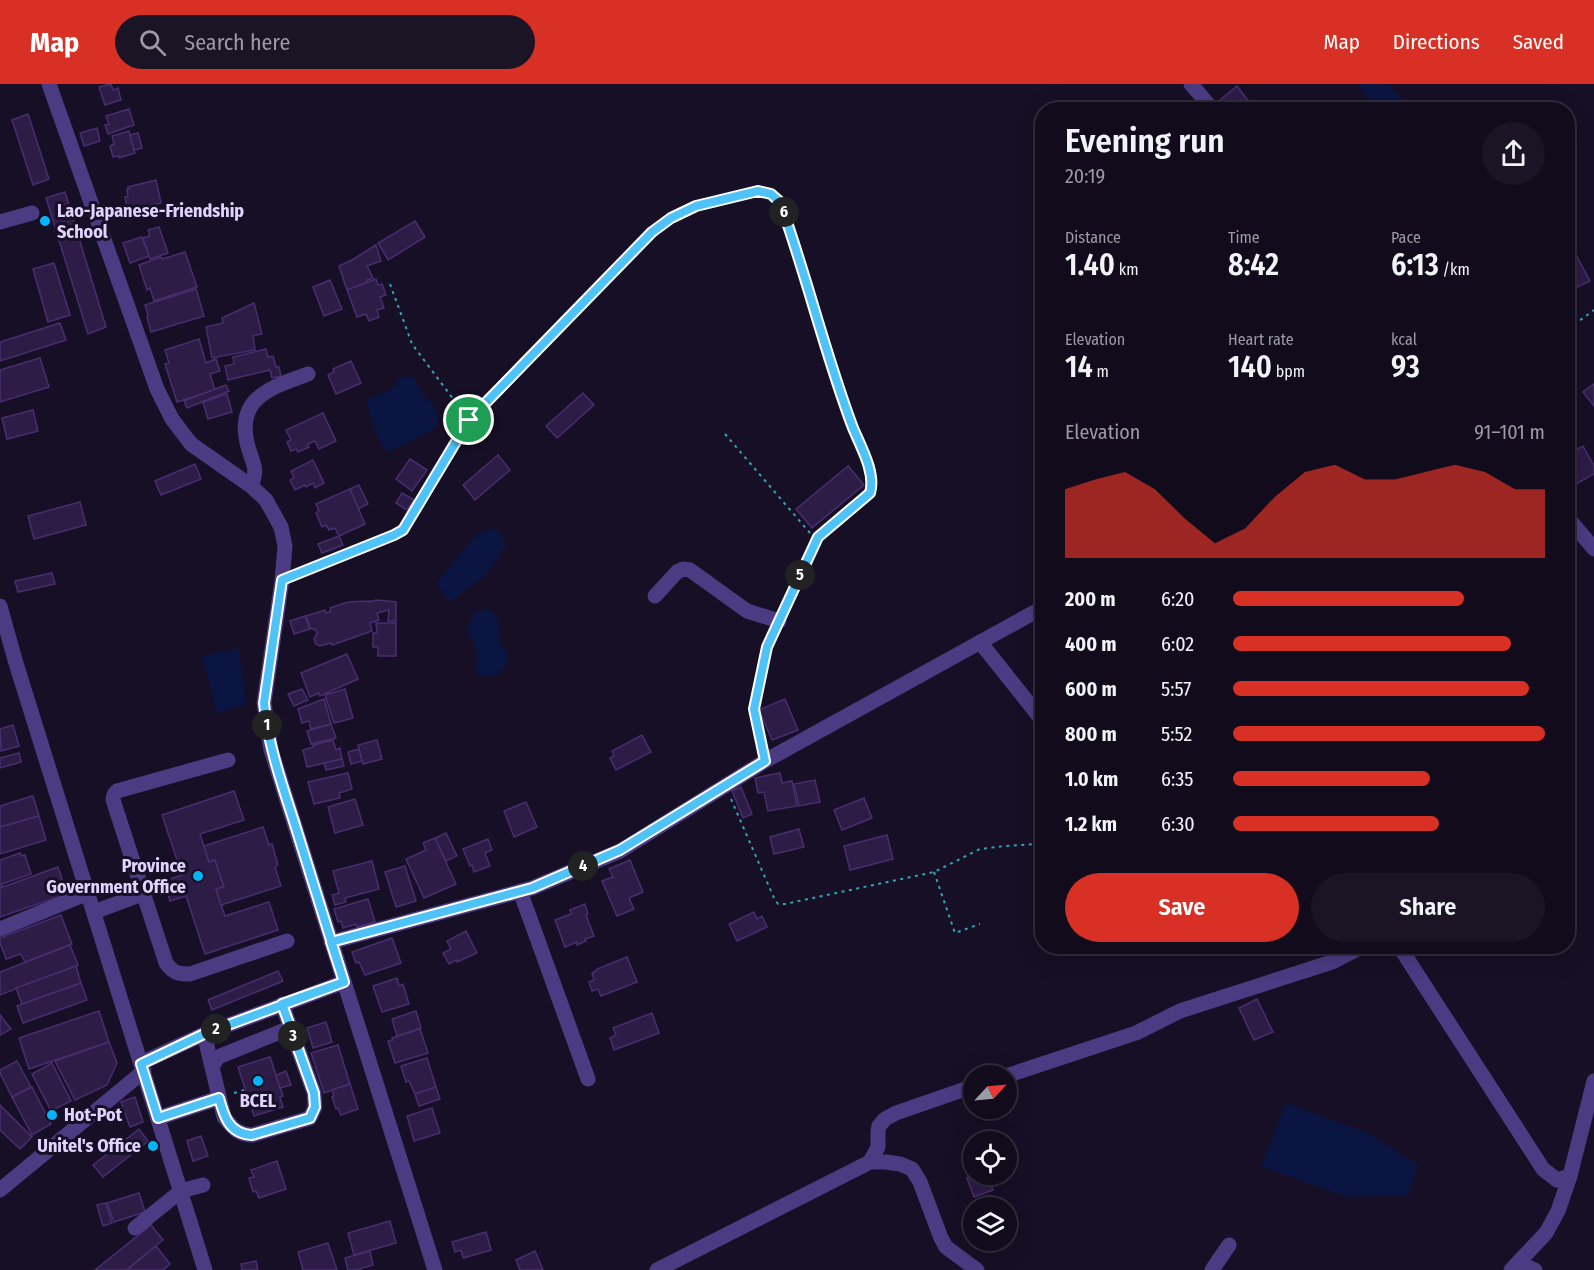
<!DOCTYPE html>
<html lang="en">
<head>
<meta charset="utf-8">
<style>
	body { margin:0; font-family:"Fira Sans Condensed",sans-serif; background:#1a1425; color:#f1f3f6; height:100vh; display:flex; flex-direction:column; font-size:22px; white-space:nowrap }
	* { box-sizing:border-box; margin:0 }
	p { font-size:20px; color:#9c9ba3 }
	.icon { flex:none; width:33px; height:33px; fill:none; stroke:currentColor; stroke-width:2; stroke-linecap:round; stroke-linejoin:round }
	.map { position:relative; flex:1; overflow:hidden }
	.side { position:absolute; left:1035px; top:18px; width:540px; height:852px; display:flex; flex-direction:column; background:#110b1c; border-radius:24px; box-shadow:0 6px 24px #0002,0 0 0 2px #302b3b }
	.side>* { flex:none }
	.needle { width:39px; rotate:64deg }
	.fabs { position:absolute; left:963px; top:981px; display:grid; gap:12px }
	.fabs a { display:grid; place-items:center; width:54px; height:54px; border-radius:50%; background:#110b1c; box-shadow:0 6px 24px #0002,0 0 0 2px #302b3b; font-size:30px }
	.pin { position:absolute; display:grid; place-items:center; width:51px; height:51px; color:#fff; margin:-26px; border:3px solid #fff; border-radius:50%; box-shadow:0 2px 6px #0007 }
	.km { position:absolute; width:30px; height:30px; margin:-15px; border-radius:50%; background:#222; color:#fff; font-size:16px; line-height:30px; text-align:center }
	.round { display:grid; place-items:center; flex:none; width:63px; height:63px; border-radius:32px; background:#1a1425 }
	.overview { display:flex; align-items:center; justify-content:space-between; height:102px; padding:0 30px }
	h1 { font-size:33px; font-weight:600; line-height:45px }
	.figures { display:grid; grid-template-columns:repeat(3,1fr); gap:9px; height:102px; padding:6px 30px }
	.figures div { display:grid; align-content:center }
	.figures b { font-size:30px; font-weight:600 }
	.figures small { font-size:16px; font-weight:400 }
	.figures p { font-size:16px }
	.chart { height:168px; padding:12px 30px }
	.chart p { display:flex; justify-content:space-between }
	.chart svg { width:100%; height:108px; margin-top:6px; fill:#d93025; opacity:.7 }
	.cta { display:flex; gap:12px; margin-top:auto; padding:12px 30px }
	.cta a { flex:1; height:69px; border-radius:36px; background:#d93025; color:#fff; font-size:24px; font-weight:600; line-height:69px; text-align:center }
	.cta a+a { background:#1a1425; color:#f1f3f6 }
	ul { padding:0 30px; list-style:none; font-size:20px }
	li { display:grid; grid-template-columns:96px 72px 1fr; align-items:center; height:45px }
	li i { height:15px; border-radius:8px; background:#d93025 }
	header { display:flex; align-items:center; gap:36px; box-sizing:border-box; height:84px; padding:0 30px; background:#d93025; color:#fff }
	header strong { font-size:28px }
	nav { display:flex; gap:33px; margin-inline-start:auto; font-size:21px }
	.search { width:420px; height:54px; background:#1a1425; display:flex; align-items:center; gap:15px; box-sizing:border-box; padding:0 21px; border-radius:33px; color:#9c9ba3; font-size:22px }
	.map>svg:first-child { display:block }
	.water { fill:#0b1542 }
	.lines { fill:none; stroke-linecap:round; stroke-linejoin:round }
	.river { stroke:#0b1542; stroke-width:24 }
	.building { fill:#2c1c46; stroke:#482e71; stroke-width:1.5 }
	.path { stroke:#32a5b5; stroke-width:2; stroke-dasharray:3 4.5; stroke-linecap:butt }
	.minor { stroke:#4b3b83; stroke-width:15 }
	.route-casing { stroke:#fff; stroke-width:12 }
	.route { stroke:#4fc3f7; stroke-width:8 }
	.poi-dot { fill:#05b4f9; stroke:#170f25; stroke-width:2 }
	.labels { text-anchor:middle; stroke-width:6; stroke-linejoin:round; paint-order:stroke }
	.poi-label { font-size:18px; font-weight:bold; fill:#e1d4fe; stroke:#170f25; text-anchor:start }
</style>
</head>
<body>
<header>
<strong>Map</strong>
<div class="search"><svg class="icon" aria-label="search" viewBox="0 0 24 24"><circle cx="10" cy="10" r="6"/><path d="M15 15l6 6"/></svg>Search here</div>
<nav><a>Map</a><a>Directions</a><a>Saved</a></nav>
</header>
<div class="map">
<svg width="1594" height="1186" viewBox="0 0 1594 1186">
	<rect width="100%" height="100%" fill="#170f25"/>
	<g class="water">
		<path d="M409,292L415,295L423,310L433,320L438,333L436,343L407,360L388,367C377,359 367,327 368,315L391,306L399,294Z"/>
		<path d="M493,445C502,447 504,456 506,464L500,468L499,476L494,478L490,487L453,516L449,517L440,505L438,498L476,450L484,446Z"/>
		<path d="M489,525C491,528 494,529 496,532C503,544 494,560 508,569C509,589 495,594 478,592C474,582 477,581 477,572C477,562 469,552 466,543L476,527Z"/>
		<polygon points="239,564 246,620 217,629 202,572"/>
		<polygon points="1286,1019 1368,1049 1418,1081 1409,1111 1348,1113 1261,1083"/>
	</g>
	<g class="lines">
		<polyline class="river" points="1372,0 1396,26"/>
	</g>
	<g class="building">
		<polygon points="111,0 113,6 118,4 121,16 105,21 99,3"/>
		<polygon points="1237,2 1255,26 1228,26 1220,16"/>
		<polygon points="129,25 134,41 108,50 105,41 109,40 106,32"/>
		<polygon points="28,30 49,95 33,101 12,36"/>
		<polygon points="97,44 100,57 84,62 80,49"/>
		<polygon points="129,47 135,69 119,74 119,72 113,73 110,62 114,60 112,52"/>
		<polygon points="138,49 142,64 134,66 130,51"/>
		<polygon points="156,96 161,119 142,123 141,122 127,123 125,113 128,112 127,105 129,105 128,103"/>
		<polygon points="65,108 106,243 88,250 46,114"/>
		<polygon points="415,137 425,153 388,176 378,159"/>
		<polygon points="159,143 168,169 150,175 143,154 150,152 148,146"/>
		<polygon points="142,153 149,172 130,179 123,159"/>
		<polygon points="376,161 381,177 367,182 373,194 367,196 368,198 347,206 339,182 352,176"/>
		<polygon points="185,168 197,203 154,217 150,204 147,206 139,181 161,173 162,175"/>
		<polygon points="1575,169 1590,197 1575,204 1568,191 1568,173"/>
		<polygon points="54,179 70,231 48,238 33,185"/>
		<polygon points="376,195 378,201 382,200 386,211 380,213 384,224 377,226 379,233 369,237 366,230 357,233 347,206"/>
		<polygon points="330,196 342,225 324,232 313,203"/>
		<polygon points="196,205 204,232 151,248 147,233 148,232 145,221"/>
		<polygon points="254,219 262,250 253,252 255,266 212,274 206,243 223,239 222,234"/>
		<polygon points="60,239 66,256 0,277 0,258"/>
		<polygon points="199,255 206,279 216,275 220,287 210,290 215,306 177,318 165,280 169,279 165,266"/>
		<polygon points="266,265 268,273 273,272 276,283 279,283 281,292 272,294 270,286 228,296 225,282 234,280 233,273"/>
		<polygon points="40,274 49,303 0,318 0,286"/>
		<polygon points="351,277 361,299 336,310 328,291 334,288 333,285"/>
		<polygon points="1594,300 1594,322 1583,308"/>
		<polygon points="226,301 229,307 187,324 184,317"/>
		<polygon points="583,309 594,321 557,354 546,342"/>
		<polygon points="227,310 232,328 208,335 203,318"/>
		<polygon points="33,326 38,347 7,355 2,334"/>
		<polygon points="323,329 336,357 319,365 315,357 308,360 309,363 298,368 296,365 291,367 287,358 291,356 286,346"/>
		<polygon points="1583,362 1594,382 1594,390 1576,400 1568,385 1568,370"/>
		<polygon points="498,371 510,386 475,416 463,401"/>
		<polygon points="410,375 427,386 412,407 396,395"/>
		<polygon points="313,376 324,399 315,404 313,399 306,403 305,401 295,406 290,396 294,394 291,387"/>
		<polygon points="195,380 201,395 161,411 155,397"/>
		<polygon points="848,382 864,401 812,444 796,425"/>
		<polygon points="359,401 368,420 358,425 350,405"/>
		<polygon points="350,405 365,440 339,452 335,444 329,446 326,441 322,443 316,429 319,427 316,420"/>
		<polygon points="402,409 414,416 407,426 396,419"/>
		<polygon points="80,418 86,441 34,455 28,432"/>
		<polygon points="339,452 343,461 322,469 318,460"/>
		<polygon points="52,489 55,500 18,508 15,497"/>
		<polygon points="376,516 396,518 396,537 388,537 389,526 377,529 379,536 370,539 372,547 332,561 331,559 320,562 316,560 314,555 317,550 316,546 310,544 306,532 325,526 326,529 331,527 330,524 348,518 370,517 370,518"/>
		<polygon points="305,532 310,545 294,550 290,537"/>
		<polygon points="376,539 396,539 396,572 378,572 378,563 373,563 373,549 377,549"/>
		<polygon points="347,570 358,595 320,612 319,609 310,613 301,589"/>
		<polygon points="302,605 308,616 294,622 288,610"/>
		<polygon points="345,605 353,634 334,639 325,611"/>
		<polygon points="324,615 331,640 311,645 309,637 302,639 298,625"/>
		<polygon points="785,615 798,646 772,656 759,626"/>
		<polygon points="331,640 336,654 311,660 307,647"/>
		<polygon points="13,641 19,662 1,667 0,645"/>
		<polygon points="642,651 651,668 616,686 610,674 614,672 612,667"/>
		<polygon points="333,656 336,666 340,664 342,675 307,683 303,666 313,663 313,661"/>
		<polygon points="377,656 382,675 363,680 358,661"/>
		<polygon points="359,665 362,677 351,680 348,668"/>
		<polygon points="19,669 21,678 0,684 0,674"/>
		<polygon points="342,675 344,682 326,686 324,679"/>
		<polygon points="348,689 352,705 339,709 340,714 314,720 308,698"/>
		<polygon points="780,689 782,699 792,697 797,722 768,727 764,708 758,709 755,694"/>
		<polygon points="815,696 820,718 799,722 794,700"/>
		<polygon points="741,703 752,730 743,734 732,707"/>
		<polygon points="234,707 244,736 200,750 209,778 215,776 224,803 216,805 225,832 269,818 278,846 205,870 186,812 170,817 164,797 182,791 162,731"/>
		<polygon points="32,712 33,712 39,732 0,743 0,722"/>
		<polygon points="864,714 872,734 842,746 834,726"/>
		<polygon points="355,715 363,741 335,749 328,723"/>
		<polygon points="526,718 537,743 514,753 504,727"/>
		<polygon points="39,732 46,756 0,770 0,743"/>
		<polygon points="263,743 269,761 272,760 278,781 275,783 281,802 221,821 216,805 224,803 215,776 209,778 204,762"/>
		<polygon points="799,745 804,763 774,770 770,753"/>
		<polygon points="446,749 457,772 446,777 435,754"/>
		<polygon points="887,751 893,775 850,786 844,762"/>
		<polygon points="435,754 456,800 424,814 406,775 426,766 423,759"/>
		<polygon points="488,755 492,766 485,769 490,782 474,788 472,781 470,782 463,765"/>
		<polygon points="20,769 21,772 25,771 31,790 2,800 2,802 0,802 0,776"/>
		<polygon points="630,776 643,808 629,814 634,825 617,832 602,797 613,793 609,785"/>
		<polygon points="372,777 379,805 345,814 346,818 335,821 332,811 339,809 333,787"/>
		<polygon points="405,782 416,817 396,823 385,788"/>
		<polygon points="58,783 67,810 0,833 0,804"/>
		<polygon points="368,815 375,838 357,843 356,840 343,844 341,837 338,838 334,825"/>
		<polygon points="585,820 588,830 586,831 594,852 585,855 586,857 577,861 577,858 565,863 555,836 571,830 570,826"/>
		<polygon points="754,828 757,835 762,832 767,843 737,857 729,840"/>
		<polygon points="61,831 72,860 25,878 21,870 6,875 0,859 0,854"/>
		<polygon points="466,847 477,869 457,878 456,876 449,880 443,869 451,865 447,857"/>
		<polygon points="392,854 401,879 365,891 359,878 356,879 352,868"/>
		<polygon points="70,861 78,881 0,911 0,888"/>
		<polygon points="627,873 637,898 601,912 598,905 592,907 589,898 594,896 592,889 597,886 597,885"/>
		<polygon points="76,882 81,899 22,920 16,904"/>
		<polygon points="278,887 283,897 212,926 208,916"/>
		<polygon points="397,894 399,902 403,900 409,920 382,928 373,902"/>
		<polygon points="81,899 87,916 23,939 17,922"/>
		<polygon points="1257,915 1273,948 1254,956 1239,924"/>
		<polygon points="99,927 109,958 29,985 19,954"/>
		<polygon points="416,927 421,944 397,952 392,935"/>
		<polygon points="652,929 659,949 614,966 610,954 616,951 613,944"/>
		<polygon points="0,931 11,945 0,951"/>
		<polygon points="326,938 332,958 313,964 307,944"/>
		<polygon points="420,945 428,969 395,979 388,957 393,956 392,954"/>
		<polygon points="109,958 117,979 107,1001 75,1016 55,977"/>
		<polygon points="338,961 350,1000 324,1009 311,969"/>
		<polygon points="270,973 283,1012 280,1013 283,1023 254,1032 238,983"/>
		<polygon points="427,974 436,1003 415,1010 409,997 406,998 401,982"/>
		<polygon points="17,977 31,1003 12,1013 0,989 0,986"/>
		<polygon points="52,979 71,1017 51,1027 32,990"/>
		<polygon points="286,987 291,1001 280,1004 276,991"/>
		<polygon points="350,1000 358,1025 341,1031 338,1024 336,1025 332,1013 334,1012 332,1006"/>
		<polygon points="32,1003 51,1040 32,1051 12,1013"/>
		<polygon points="436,1003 440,1015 419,1022 415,1010"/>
		<polygon points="135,1013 143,1038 130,1043 121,1018"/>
		<polygon points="0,1021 32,1053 20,1065 0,1046"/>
		<polygon points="432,1024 440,1049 414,1057 407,1032"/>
		<polygon points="139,1045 148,1057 103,1093 93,1081"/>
		<polygon points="201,1052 208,1072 193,1077 187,1057"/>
		<polygon points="277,1077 286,1105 259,1114 256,1107 253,1108 249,1094 254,1093 251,1086"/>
		<polygon points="977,1090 987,1090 993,1106 974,1113 967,1094"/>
		<polygon points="139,1109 145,1128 114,1138 107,1119"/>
		<polygon points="106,1119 112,1139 103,1142 97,1121"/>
		<polygon points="390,1137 396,1159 354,1171 348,1149"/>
		<polygon points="151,1141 163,1156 126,1186 95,1186"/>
		<polygon points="486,1148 491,1166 463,1174 461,1166 455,1168 452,1158"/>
		<polygon points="328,1159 337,1186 303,1186 298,1168"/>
		<polygon points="156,1162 170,1180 163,1186 127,1186"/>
		<polygon points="370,1167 373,1181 356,1186 348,1186 345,1174"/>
		<polygon points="535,1167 543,1186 520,1186 516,1176"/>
		<polygon points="256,1177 258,1186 242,1186 241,1180"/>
	</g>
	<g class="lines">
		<g class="path">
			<polyline points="390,200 412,260 469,336"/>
			<polyline points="1568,245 1594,226"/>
			<polyline points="725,350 816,456"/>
			<path d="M298,490L394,451L403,446L471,333L652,148L671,134L696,122L758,107L771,110L780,118L841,312L869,385C871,394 873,400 870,409L818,453L785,524"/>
			<polyline points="762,662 754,625 767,563 774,549"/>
			<polyline points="731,715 774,814 778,820 785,820 934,788 980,765 1005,762 1036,760"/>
			<polyline points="934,788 955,849 980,840"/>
			<polyline points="234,1009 245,1006"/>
		</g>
		<g class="minor">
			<polyline points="49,0 157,305 172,335 191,360 251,402 266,416 281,443 285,462 282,496 264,619 271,666 435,1186"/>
			<polyline points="1191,0 1213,26"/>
			<polyline points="0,138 32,129"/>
			<path d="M251,402C258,386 254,382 249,366C233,315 269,304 308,290"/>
			<polyline points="1568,434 1594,465"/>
			<polyline points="655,512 677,488 683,485 690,486 747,527 779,537"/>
			<polyline points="0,522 15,576 205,1186"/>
			<polyline points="980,558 1042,636"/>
			<path d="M228,676L117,707C113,711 112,714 114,719L166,879C173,889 178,890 190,890L287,857"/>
			<polyline points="520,807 588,995"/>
			<polyline points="94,828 142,810"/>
			<polyline points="0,845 88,809"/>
			<polyline points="331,858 532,804 620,767 765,677 1042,524"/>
			<polyline points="1399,862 1543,1085 1557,1096 1570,1092"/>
			<path d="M204,950L224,1033C233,1044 237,1050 252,1051L310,1034L315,1023L314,1009L282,920"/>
			<polyline points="141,979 204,950 344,898"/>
			<polyline points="212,983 218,973 290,944"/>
			<polyline points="1006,992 1136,949 1180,927 1332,878 1363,862"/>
			<polyline points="158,1034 219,1014"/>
			<polyline points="870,1078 878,1063 878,1047 879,1042 885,1035 896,1029 974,1002"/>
			<polyline points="0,1106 144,987"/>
			<polyline points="135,1144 181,1107 203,1101"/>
			<polyline points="1519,1179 1535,1186"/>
			<polyline points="657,1186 870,1078 886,1078 900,1080 912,1085 920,1098 941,1154 946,1163 977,1186"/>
			<polyline points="1212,1186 1229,1161"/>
			<polyline points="1511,1186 1546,1149 1558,1127 1570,1092 1594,997"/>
		</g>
	</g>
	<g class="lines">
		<defs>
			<path id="route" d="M469,336L403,446L394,451L282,496L264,619C268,662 283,703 296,744C312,795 328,847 344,898L204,950L141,980L158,1034L219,1014C224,1032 229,1050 252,1051L310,1034L315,1023L314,1009L282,920L344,898L331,858L532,804L620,766L765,677L754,625L767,563L818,453L870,409C876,389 861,363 853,344C825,270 807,193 780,118L771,110L758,107L696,122L671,134L652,148L469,336"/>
		</defs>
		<use href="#route" class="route-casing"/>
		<use href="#route" class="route"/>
	</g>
	<g class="poi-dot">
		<circle cx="45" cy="137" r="6"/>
		<circle cx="198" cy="792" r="6"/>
		<circle cx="258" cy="997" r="6"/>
		<circle cx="52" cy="1031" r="6"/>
		<circle cx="153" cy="1062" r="6"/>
	</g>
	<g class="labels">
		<g class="poi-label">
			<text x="57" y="133">Lao-Japanese-Friendship<tspan x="57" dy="21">School</tspan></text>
			<text x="186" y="788" text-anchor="end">Province<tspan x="186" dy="21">Government Office</tspan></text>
			<text x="258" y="1023" text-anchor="middle">BCEL</text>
			<text x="64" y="1037">Hot-Pot</text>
			<text x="141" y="1068" text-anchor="end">Unitel's Office</text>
		</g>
	</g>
</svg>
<div class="fabs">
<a><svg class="needle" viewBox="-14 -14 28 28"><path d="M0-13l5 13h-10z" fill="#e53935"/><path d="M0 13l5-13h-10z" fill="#9c9ba3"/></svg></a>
<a><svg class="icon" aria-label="locate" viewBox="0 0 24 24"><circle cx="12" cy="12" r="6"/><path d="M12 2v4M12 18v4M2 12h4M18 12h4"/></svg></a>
<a><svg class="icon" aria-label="layers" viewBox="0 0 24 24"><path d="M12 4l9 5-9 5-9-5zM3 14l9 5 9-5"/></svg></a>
</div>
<div class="pin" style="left:469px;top:336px;background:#1e9e55"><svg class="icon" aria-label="arrive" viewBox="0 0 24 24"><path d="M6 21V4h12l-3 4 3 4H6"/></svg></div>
<b class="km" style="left:267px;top:641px">1</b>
<b class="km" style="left:216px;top:945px">2</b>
<b class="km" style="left:293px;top:952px">3</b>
<b class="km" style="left:583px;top:782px">4</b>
<b class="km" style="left:800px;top:491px">5</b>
<b class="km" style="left:784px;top:128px">6</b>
<section class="side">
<div class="overview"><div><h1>Evening run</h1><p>20:19</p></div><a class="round"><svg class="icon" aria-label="share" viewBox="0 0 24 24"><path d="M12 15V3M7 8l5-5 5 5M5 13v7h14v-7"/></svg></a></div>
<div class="figures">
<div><p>Distance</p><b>1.40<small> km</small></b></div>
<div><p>Time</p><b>8:42</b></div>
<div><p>Pace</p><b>6:13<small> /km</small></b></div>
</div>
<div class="figures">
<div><p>Elevation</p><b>14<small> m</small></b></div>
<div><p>Heart rate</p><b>140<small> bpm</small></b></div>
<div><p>kcal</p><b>93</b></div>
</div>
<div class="chart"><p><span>Elevation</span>91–101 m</p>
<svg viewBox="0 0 160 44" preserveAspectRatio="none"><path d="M0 44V16L10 12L20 9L30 16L40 28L50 38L60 32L70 19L80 9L90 6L100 12L110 12L120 9L130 6L140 9L150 16L160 16V44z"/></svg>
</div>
<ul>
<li><b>200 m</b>6:20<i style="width:74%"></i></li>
<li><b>400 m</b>6:02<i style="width:89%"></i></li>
<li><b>600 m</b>5:57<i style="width:95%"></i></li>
<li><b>800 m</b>5:52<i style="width:100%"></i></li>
<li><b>1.0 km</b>6:35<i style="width:63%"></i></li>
<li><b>1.2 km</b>6:30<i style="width:66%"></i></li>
</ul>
<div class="cta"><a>Save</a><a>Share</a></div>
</section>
</div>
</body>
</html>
